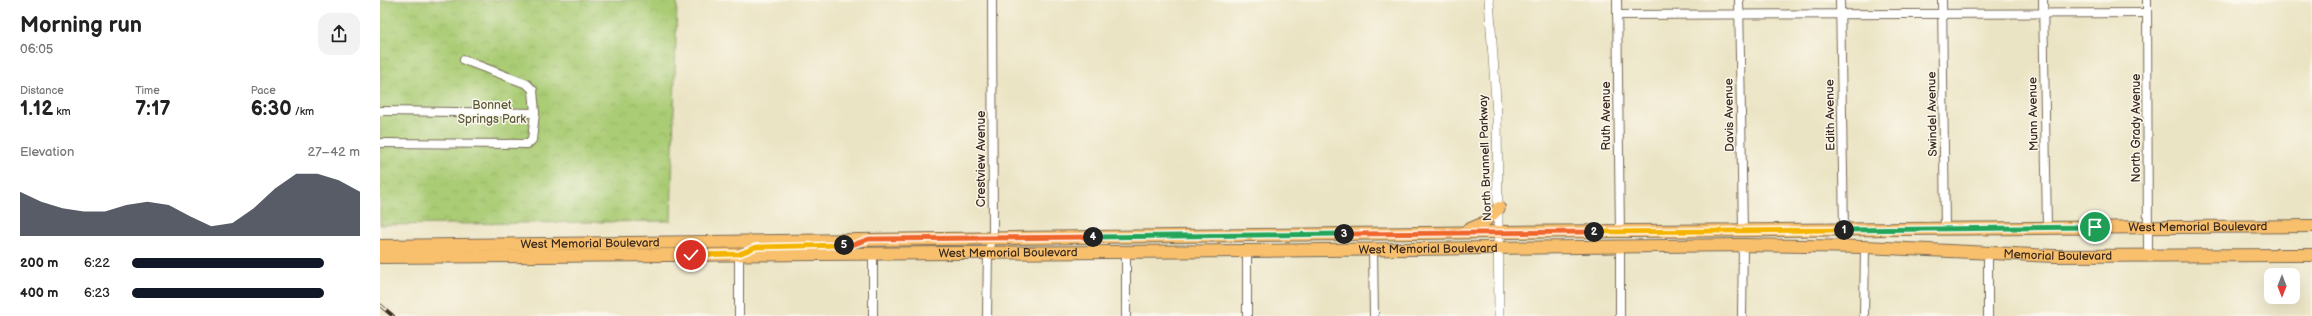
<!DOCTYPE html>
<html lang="en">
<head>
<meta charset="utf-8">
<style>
	body { margin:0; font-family:"Balsamiq Sans",sans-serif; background:#f2f2f2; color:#222; height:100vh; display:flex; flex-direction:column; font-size:15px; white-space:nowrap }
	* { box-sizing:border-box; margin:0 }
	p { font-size:13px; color:#767676 }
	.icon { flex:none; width:22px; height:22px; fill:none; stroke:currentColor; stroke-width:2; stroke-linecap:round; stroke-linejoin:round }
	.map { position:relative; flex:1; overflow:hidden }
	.panel { display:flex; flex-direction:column; background:#fff; width:380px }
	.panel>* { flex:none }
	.needle { width:26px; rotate:180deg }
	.buttons { position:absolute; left:1884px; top:268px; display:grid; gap:8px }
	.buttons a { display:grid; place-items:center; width:36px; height:36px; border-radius:8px; background:#fff; box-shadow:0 4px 16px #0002; font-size:20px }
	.pin { position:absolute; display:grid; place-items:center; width:34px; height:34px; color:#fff; margin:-17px; border:2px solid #fff; border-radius:50%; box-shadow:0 1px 4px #0007 }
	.km { position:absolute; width:20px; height:20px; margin:-10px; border-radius:50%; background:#222; color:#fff; font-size:11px; line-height:20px; text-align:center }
	.round { display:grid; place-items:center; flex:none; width:42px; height:42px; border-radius:12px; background:#f2f2f2 }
	.headline { display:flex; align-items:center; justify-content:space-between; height:68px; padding:0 20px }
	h1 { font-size:22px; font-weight:700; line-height:30px }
	.metrics { display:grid; grid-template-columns:repeat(3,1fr); gap:6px; height:68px; padding:4px 20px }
	.metrics div { display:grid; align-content:center }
	.metrics b { font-size:20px; font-weight:700 }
	.metrics small { font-size:11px; font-weight:400 }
	.metrics p { font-size:11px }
	.chart { height:112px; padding:8px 20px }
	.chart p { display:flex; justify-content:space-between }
	.chart svg { width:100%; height:72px; margin-top:4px; fill:#111827; opacity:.7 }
	ul { padding:0 20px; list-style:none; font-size:13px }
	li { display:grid; grid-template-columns:64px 48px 1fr; align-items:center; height:30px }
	li i { height:10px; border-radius:5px; background:#111827 }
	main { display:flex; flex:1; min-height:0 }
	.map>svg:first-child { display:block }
	.park { fill:url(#park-crowns); stroke:#727b4a }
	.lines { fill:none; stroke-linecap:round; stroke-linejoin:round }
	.minor-casing { stroke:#796b58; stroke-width:10 }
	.tertiary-casing { stroke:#796b58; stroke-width:10 }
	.primary-casing { stroke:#796b58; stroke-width:14 }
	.minor { stroke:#fff; stroke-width:8 }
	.tertiary { stroke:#fff; stroke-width:9 }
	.primary { stroke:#f8bf6c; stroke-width:12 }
	.rail-casing { stroke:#3b2a1e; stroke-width:4 }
	.rail { stroke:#fbf7ec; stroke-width:2.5; stroke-dasharray:8; stroke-linecap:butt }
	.split-1-casing { stroke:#fff; stroke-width:8 }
	.split-2-casing { stroke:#fff; stroke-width:8 }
	.split-3-casing { stroke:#fff; stroke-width:8 }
	.split-4-casing { stroke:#fff; stroke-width:8 }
	.split-5-casing { stroke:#fff; stroke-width:8 }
	.split-6-casing { stroke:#fff; stroke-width:8 }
	.split-1 { stroke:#22a559; stroke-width:5 }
	.split-2 { stroke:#f5b400; stroke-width:5 }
	.split-3 { stroke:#f0652b; stroke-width:5 }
	.split-4 { stroke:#22a559; stroke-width:5 }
	.split-5 { stroke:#f0652b; stroke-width:5 }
	.split-6 { stroke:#f5b400; stroke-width:5 }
	.labels { text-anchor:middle; stroke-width:3; stroke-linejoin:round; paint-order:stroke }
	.park-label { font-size:12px; fill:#5c5b38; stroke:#fbf7ec }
	.street-label { font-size:12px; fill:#3b2a1e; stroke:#fbf7ec }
</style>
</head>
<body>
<main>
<section class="panel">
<div class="headline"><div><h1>Morning run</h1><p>06:05</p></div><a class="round"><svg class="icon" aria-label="share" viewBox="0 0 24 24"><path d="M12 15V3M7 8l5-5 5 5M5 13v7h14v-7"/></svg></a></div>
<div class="metrics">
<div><p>Distance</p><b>1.12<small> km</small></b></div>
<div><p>Time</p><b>7:17</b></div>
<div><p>Pace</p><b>6:30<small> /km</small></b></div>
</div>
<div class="chart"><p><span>Elevation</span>27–42 m</p>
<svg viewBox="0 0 160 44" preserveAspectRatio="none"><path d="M0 44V17L10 23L20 27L30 29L40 29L50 25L60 23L70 25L80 32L90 38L100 36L110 27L120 15L130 6L140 6L150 10L160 17V44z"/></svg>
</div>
<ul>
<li><b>200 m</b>6:22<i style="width:84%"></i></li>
<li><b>400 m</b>6:23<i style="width:84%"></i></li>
</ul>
</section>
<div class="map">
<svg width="1932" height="316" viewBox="0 0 1932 316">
	<defs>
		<pattern id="park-crowns" width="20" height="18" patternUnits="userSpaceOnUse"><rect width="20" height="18" fill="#aacc75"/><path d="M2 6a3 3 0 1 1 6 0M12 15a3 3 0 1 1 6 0" fill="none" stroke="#93af65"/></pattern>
	</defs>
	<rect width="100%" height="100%" fill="#fbf7ec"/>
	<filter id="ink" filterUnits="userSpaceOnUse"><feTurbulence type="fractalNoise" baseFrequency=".025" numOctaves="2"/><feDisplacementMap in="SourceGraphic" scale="8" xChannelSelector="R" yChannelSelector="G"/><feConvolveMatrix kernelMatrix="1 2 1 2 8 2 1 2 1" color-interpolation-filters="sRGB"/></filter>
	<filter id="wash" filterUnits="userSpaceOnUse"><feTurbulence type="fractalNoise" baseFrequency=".012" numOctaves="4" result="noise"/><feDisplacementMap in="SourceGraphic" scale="16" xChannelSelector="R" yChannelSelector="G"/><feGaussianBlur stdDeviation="0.9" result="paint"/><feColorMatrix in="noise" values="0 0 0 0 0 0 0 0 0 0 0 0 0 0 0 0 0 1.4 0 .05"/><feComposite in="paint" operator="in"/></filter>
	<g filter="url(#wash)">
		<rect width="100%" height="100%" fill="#ebe4c4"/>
		<polygon class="park" points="0,0 297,0 291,221 0,225"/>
	</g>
	<g filter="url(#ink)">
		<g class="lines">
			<defs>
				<g id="minor">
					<polyline points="1237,0 1240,232"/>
					<polyline points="1359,0 1363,230"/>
					<polyline points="1460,0 1464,230"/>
					<polyline points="1562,0 1565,228"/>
					<polyline points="1663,0 1667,227"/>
					<polyline points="1767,0 1768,256"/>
					<polyline points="1237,15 1767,13"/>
					<polyline points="0,111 155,113"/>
					<polyline points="0,143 148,144 152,140 155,113 153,90 147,84 84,60"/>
					<polyline points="1240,247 1240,316"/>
					<polyline points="993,249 994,316"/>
					<polyline points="746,251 746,316"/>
					<polyline points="867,251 867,316"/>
					<polyline points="1608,253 1608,316"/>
					<polyline points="359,316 359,254"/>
					<polyline points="493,316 493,254"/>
					<polyline points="607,316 608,252 613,238 612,0"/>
					<polyline points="1362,316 1363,245"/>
					<polyline points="1484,316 1485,247"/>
				</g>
				<polyline id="tertiary" points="1109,0 1117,114 1119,316"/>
				<g id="primary">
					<polyline points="1088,230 1102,224 1119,208"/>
					<path id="s1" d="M0,246L1119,232L1932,226"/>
					<path id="s2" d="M0,257L867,251L1363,245L1485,247L1674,256L1932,255"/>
				</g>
			</defs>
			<use href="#minor" class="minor-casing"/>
			<use href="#tertiary" class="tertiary-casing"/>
			<use href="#primary" class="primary-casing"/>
			<use href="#minor" class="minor"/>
			<use href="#tertiary" class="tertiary"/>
			<use href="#primary" class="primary"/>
			<defs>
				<polyline id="rail" points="0,305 13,316"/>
			</defs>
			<use href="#rail" class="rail-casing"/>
			<use href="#rail" class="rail"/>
		</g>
	</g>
	<g class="lines" filter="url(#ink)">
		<defs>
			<polyline id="split-1" points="1464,230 1715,227"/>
			<polyline id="split-2" points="1214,232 1464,230"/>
			<polyline id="split-3" points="964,234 1214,232"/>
			<polyline id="split-4" points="713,237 964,234"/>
			<polyline id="split-5" points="464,245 472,245 489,239 713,237"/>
			<polyline id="split-6" points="311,255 359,254 376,247 464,245"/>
		</defs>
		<use href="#split-1" class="split-1-casing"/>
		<use href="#split-2" class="split-2-casing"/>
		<use href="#split-3" class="split-3-casing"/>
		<use href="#split-4" class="split-4-casing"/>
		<use href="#split-5" class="split-5-casing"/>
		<use href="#split-6" class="split-6-casing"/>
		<use href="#split-1" class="split-1"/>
		<use href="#split-2" class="split-2"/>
		<use href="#split-3" class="split-3"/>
		<use href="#split-4" class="split-4"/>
		<use href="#split-5" class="split-5"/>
		<use href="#split-6" class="split-6"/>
	</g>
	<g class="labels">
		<g class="park-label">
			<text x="112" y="109">Bonnet<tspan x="112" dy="14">Springs Park</tspan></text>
		</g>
		<g class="street-label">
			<text transform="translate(1552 114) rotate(-91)" y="4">Swindel Avenue</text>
			<text transform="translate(1653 114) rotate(-91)" y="4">Munn Avenue</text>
			<text transform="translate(1349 115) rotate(-91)" y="4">Davis Avenue</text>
			<text transform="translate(1450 115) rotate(-91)" y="4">Edith Avenue</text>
			<text transform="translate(1226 116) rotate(-90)" y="4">Ruth Avenue</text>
			<text transform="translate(1756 128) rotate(-90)" y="4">North Grady Avenue</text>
			<text transform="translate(1105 158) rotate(-92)" y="4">North Brunnell Parkway</text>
			<text transform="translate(601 159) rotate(-90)" y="4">Crestview Avenue</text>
			<text dy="4" stroke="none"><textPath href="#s1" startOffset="1818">West Memorial Boulevard</textPath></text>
			<text dy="4" stroke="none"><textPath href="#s1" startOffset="210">West Memorial Boulevard</textPath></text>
			<text dy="4" stroke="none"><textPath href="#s2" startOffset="1048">West Memorial Boulevard</textPath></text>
			<text dy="4" stroke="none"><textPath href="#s2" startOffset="628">West Memorial Boulevard</textPath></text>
			<text dy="4" stroke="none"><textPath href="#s2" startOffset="1678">Memorial Boulevard</textPath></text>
		</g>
	</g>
</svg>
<div class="buttons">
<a><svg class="needle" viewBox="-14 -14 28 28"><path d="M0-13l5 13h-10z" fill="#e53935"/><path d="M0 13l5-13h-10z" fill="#767676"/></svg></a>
</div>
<div class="pin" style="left:1715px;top:227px;background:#1e9e55"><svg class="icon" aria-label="arrive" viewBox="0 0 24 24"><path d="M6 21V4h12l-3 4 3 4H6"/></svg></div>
<div class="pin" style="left:311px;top:255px;background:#d93025"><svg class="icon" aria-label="check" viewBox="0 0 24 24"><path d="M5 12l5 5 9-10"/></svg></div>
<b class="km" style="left:1464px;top:230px">1</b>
<b class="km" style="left:1214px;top:232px">2</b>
<b class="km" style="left:964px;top:234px">3</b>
<b class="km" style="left:713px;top:237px">4</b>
<b class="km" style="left:464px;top:245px">5</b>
</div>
</main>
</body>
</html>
